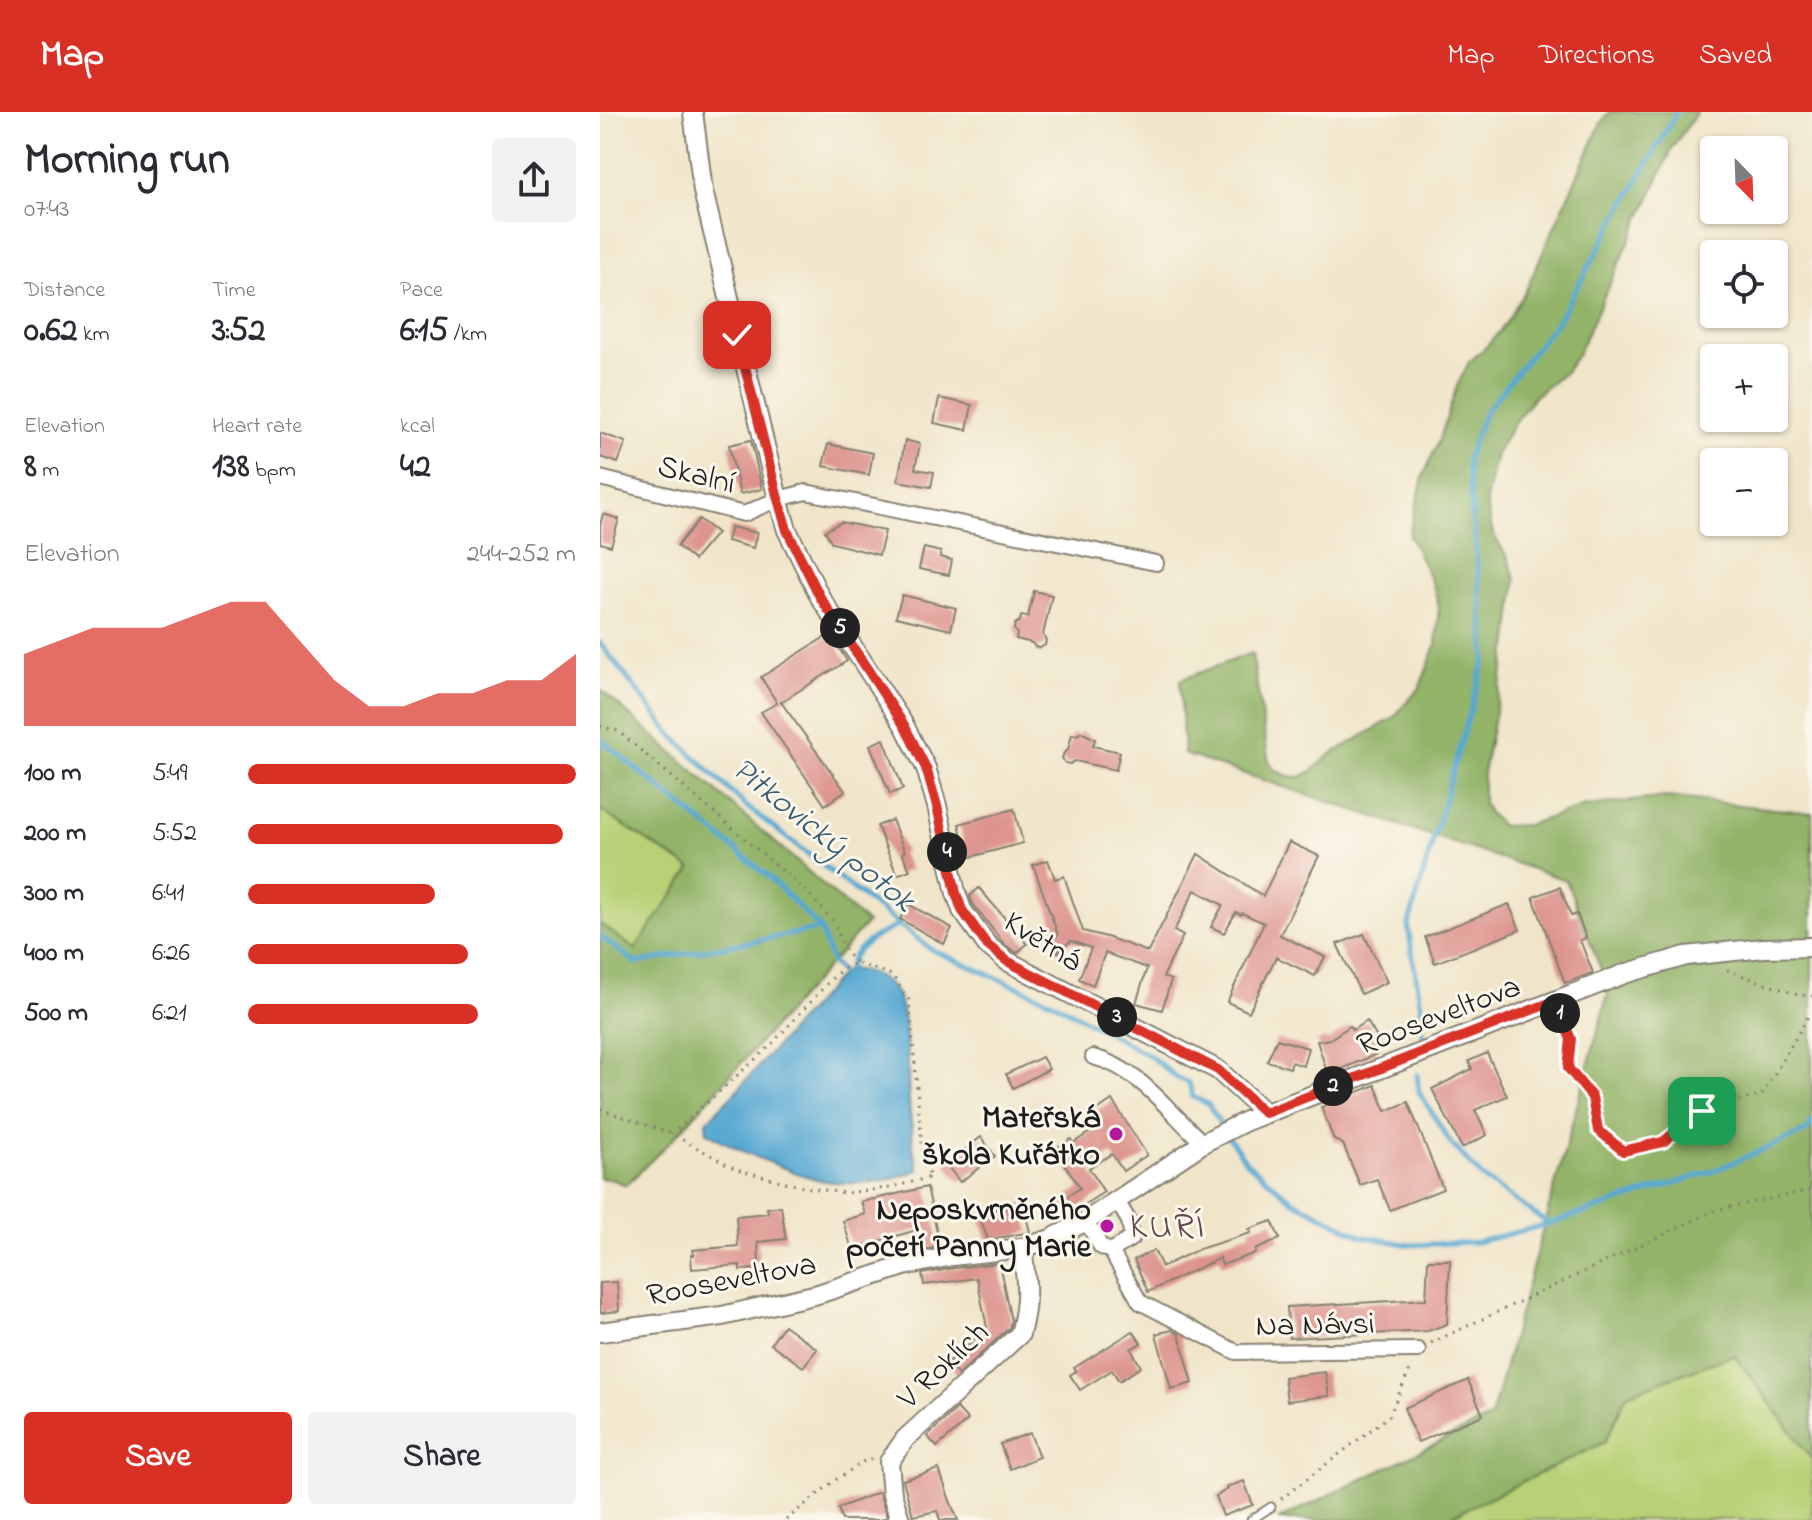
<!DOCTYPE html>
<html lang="en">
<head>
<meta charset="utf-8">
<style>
	body { margin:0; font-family:"Indie Flower",sans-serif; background:#f2f2f3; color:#2b2b33; height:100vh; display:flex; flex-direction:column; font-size:30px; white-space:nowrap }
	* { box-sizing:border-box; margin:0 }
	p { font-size:26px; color:#7c7c81 }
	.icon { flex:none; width:44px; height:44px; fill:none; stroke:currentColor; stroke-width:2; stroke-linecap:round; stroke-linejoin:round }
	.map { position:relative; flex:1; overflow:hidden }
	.panel { display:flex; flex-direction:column; background:#fff; width:600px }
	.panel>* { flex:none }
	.needle { width:52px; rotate:157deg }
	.buttons { position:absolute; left:1100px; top:24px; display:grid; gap:16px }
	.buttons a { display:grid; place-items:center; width:88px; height:88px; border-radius:8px; background:#fff; box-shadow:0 2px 6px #0004; font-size:40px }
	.pin { position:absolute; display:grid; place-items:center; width:68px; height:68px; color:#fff; margin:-34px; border-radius:16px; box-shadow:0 4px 12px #0006 }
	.km { position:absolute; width:40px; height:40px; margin:-20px; border-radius:50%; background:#222; color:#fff; font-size:22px; line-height:40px; text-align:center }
	.round { display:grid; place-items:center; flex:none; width:84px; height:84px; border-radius:8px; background:#f2f2f3 }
	.overview { display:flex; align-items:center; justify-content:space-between; height:136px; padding:0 24px }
	h1 { font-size:44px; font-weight:800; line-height:60px }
	.metrics { display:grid; grid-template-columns:repeat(3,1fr); gap:12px; height:136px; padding:8px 24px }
	.metrics div { display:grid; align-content:center }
	.metrics b { font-size:34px; font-weight:800 }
	.metrics small { font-size:22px; font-weight:400 }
	.metrics p { font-size:22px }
	.chart { height:224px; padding:16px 24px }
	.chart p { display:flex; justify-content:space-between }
	.chart svg { width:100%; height:144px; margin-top:8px; fill:#d93025; opacity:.7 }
	.cta { display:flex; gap:16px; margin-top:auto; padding:16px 24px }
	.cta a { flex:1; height:92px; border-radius:8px; background:#d93025; color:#fff; font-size:32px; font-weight:800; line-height:92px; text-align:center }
	.cta a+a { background:#f2f2f3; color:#2b2b33 }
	ul { padding:0 24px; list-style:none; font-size:26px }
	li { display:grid; grid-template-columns:128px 96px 1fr; align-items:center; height:60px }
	li i { height:20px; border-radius:10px; background:#d93025 }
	header { display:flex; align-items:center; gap:48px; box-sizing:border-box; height:112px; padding:0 40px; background:#d93025; color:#fff }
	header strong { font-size:38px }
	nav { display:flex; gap:44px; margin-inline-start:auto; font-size:28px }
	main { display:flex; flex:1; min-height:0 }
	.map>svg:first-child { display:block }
	.green { fill:#b8d176; stroke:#6a7649; stroke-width:2 }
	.forest { fill:#92b367; stroke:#576842; stroke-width:2 }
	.water { fill:#57a8d2; stroke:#3a6277; stroke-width:2 }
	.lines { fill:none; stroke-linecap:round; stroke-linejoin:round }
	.stream { stroke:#57a8d2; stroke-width:5 }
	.building { fill:#dd948e }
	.service-casing { stroke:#868072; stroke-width:11 }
	.minor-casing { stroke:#868072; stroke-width:18 }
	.tertiary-casing { stroke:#868072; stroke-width:22 }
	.path { stroke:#868072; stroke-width:3; stroke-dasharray:2 6; stroke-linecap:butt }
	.service { stroke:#fff; stroke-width:7 }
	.minor { stroke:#fff; stroke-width:14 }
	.tertiary { stroke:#fff; stroke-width:18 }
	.route-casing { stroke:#fff; stroke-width:16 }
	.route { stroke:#d93025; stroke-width:10 }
	.poi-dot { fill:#b5179e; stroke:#fbf7ec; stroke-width:3 }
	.labels { text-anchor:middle; stroke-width:6; stroke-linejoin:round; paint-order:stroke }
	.street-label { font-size:32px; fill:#1c1c1c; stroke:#fbf7ec }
	.poi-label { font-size:32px; font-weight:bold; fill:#1c1c1c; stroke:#fbf7ec; text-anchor:end }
	.water-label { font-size:34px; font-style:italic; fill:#375b6e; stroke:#fbf7ec }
	.quarter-label { font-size:36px; letter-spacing:2px; fill:#604644; stroke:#fbf7ec }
</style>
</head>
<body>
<header>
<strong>Map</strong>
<nav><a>Map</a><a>Directions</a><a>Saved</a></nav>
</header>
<main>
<section class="panel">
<div class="overview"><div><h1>Morning run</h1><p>07:43</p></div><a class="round"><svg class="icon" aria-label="share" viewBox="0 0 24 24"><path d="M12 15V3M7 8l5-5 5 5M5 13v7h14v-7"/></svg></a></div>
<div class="metrics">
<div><p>Distance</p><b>0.62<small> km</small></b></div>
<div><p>Time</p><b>3:52</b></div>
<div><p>Pace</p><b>6:15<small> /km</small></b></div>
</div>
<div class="metrics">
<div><p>Elevation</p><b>8<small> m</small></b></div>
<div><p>Heart rate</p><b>138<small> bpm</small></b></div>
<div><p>kcal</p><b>42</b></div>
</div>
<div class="chart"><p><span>Elevation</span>244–252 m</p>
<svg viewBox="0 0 160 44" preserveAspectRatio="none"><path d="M0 44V22L10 18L20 14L30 14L40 14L50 10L60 6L70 6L80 18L90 30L100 38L110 38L120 34L130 34L140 30L150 30L160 22V44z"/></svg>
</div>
<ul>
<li><b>100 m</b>5:49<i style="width:100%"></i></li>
<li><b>200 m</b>5:52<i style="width:96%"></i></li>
<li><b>300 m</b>6:41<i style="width:57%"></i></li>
<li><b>400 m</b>6:26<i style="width:67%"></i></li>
<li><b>500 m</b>6:21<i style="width:70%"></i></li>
</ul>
<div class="cta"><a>Save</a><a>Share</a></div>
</section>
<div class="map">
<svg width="1212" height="1408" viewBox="0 0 1212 1408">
	<rect width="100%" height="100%" fill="#fbf7ec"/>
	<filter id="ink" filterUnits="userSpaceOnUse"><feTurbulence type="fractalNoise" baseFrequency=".0125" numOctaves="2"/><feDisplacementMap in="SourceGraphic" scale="16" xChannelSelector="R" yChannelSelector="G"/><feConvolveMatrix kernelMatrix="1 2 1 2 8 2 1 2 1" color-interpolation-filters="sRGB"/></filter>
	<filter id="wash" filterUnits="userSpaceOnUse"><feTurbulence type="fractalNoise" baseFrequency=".006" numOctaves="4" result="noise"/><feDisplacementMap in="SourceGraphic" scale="32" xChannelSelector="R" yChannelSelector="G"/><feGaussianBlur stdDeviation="1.8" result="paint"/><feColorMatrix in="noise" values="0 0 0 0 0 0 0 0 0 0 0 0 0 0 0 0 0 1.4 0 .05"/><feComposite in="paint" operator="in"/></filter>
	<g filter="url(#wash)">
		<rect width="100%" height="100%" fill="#f0e5c9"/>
		<g class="green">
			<polygon points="0,698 91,757 35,838 0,812"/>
			<polygon points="1134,1242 1212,1347 1212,1408 843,1408 1005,1330 1027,1282"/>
		</g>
		<g class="forest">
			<polygon points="1009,0 1097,0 1073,35 977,243 964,261 935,284 914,311 896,342 886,388 893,422 908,446 916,468 909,529 883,661 883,691 890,702 902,714 927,713 985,694 1067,685 1212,701 1212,1347 1134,1243 1027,1282 1005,1330 843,1408 678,1408 891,1305 1009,878 966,768 584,642 580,568 652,541 668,646 673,657 688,664 700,665 712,659 730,643 793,606 819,577 836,533 839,495 833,473 809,423 823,365 840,326 857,274 869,250 888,233 904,214 927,176 1001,11"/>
			<polygon points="0,577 267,811 72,1028 26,1073 11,1067 0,1066 0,812 35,837 91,757 0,698"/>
		</g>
		<path class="water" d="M249,857C268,859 286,864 296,881C310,909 307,971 310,1003C312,1015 312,1028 314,1040C316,1047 318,1050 318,1058C284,1072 245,1076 209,1065C197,1062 185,1056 174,1052C150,1043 128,1033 107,1020L106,1010L140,975L242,861Z"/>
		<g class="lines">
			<g class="stream">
				<polyline points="0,531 70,621 146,694 332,838 455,891 550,944 577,966 589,971 593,985 608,992 622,1015"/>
				<polyline points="0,627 169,765 220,816 232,851 242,861"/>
				<polyline points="0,824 36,851 219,817"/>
				<path d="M249,857C251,834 281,822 299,813"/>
				<polyline points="823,924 822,901 808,815 886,544 867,347 885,300 959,207 1077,0"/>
				<polyline points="817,962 819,980 850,1030 883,1066 949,1112"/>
				<polyline points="627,1023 647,1051 692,1088 761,1124 810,1133 877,1130 949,1112 1113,1059 1207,1019 1212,1010"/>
			</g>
		</g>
		<g id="blocks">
			<g class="building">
				<polygon points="339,286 372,293 367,318 334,311"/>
				<polygon points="0,321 26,330 18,351 0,345"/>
				<polygon points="151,328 162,377 140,382 129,333"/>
				<polygon points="305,328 320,332 315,357 334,360 331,375 298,369"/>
				<polygon points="228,332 273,341 269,363 223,354"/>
				<polygon points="3,402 19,407 11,434 0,431 0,413"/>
				<polygon points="99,407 117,421 94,448 77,434"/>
				<polygon points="241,410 285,419 279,443 232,431 225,419"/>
				<polygon points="131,415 157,421 153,436 127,429"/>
				<polygon points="324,436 341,440 340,445 352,448 349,463 319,457"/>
				<polygon points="434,479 452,483 443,523 446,528 445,533 440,536 435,535 432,531 416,527 417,522 414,517 415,512 420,509 421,504 428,505"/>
				<polygon points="302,483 356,496 351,518 296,505"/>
				<polygon points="230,522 247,549 181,590 245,679 225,693 161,600 177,591 161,565"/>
				<polygon points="481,620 495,627 493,634 520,640 516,658 475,649 470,652 465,651 462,646 464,641 468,638 472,622 477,623"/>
				<polygon points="284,627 303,677 290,682 270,633"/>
				<polygon points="414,697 423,731 367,746 359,712"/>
				<polygon points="292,708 305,740 302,741 310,758 297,763 277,714"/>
				<polygon points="689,730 719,744 680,823 725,845 715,864 676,845 649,900 627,890 664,811 642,801 641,803 636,800 624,821 611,815 623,793 595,778 574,819 583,824 563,865 571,868 562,898 536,891 547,856 505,841 493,873 479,867 491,836 471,829 458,840 449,830 458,823 433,753 448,748 455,767 464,764 483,819 510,826 548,840 598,742 663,784"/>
				<polygon points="960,775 971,804 977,802 986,826 980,828 993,861 965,871 933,785"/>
				<polygon points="379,776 427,832 417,841 404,832 373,792 370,784"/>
				<polygon points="308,792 352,816 344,832 300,807"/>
				<polygon points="909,792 920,818 835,851 825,825"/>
				<polygon points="764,822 787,870 761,882 737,832"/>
				<polygon points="767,909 779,929 772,933 777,942 739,958 727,960 717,929 730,927 750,914 752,918"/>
				<polygon points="677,927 708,936 703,954 692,950 690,956 667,949"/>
				<polygon points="887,941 907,984 875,998 887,1023 862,1036 832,977 872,957 869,949"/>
				<polygon points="442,945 449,957 413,976 406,962"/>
				<polygon points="775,973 786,999 808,990 843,1077 790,1098 777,1067 760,1073 743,1032 734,1028 721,995"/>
				<polygon points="512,988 547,1043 523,1059 512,1042 489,1056 504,1080 466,1104 457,1091 480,1076 455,1037 471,1027 473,1031 495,1017 487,1005"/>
				<polygon points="381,1025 395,1044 360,1070 346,1052"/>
				<polygon points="327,1075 340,1134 324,1138 320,1117 252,1137 243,1109 265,1102 261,1090"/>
				<polygon points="423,1092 430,1120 388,1128 379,1102"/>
				<polygon points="181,1094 186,1127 158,1130 159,1151 155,1151 156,1157 140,1158 140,1153 92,1157 91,1143 94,1143 93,1138 138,1134 136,1104 168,1101 167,1096"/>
				<polygon points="672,1109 680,1127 655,1138 656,1141 622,1153 620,1146 548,1180 534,1148 554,1138 562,1155 599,1137 651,1121 649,1117"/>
				<polygon points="828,1148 850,1148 847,1212 828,1219 689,1226 687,1195 826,1187"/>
				<polygon points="399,1151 411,1209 409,1216 358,1263 347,1251 387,1216 377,1166 324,1173 322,1162 354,1156"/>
				<polygon points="17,1170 19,1199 0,1201 0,1171"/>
				<polygon points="184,1213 217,1237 203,1255 171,1232"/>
				<polygon points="572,1218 579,1222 593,1271 571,1277 556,1222"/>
				<polygon points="533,1219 541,1231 531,1237 541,1255 519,1269 512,1258 480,1278 470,1263 476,1259 474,1256"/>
				<polygon points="725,1260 729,1284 687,1289 684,1265"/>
				<polygon points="868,1268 883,1303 818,1330 804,1296"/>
				<polygon points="357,1296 368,1308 337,1335 327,1324"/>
				<polygon points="430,1321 439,1345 410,1357 400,1332"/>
				<polygon points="339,1357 350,1389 358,1408 340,1408 337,1399 313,1404 303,1368"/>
				<polygon points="644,1369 653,1393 623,1404 616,1384 628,1377 627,1375"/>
				<polygon points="279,1380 287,1405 280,1408 242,1408 238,1396"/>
			</g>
		</g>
	</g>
	<g filter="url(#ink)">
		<use href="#blocks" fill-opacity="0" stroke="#868072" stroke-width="2"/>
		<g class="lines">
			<defs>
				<polyline id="service" points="651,1408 671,1395"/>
				<g id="minor">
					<polyline points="0,366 144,402 178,387 206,380 556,451"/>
					<path d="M493,945C539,956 570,1001 603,1031"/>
					<polyline points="486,1109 501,1135 511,1139 540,1190 636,1240 818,1238"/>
					<polyline points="511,1139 532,1126 529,1109 517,1089"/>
				</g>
				<g id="tertiary">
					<polyline points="93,0 103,79 178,387 187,418 220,485 304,613 326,656 337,694 356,781 362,798 387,833 407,849 618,958 665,1001"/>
					<polyline points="0,1220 122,1204 218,1182 304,1154 352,1144 422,1136 451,1127 486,1109 603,1031 646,1009 1024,862 1086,844 1164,836 1212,835"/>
					<path d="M300,1408L292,1382L289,1350L305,1327L420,1222C429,1188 427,1170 422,1136"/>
				</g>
			</defs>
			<use href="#service" class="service-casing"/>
			<use href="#minor" class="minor-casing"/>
			<use href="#tertiary" class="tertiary-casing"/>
			<g class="path">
				<polyline points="0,614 18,619 205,778 234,810 246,841 257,851"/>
				<polyline points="1127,858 1198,883 1212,884"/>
				<polyline points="961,903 971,927 968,956 992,985 998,1018 1023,1039 1063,1030 1102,999 1162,983 1209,903 1212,902"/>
				<polyline points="0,997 72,1022 136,1057 203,1075 245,1081 289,1076 331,1065 324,1053 309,888 292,863 257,851 246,855 236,862 169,935 72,1022"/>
				<polyline points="831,1231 1116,1098 1212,1078"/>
				<polyline points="681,1387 789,1304 812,1253"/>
				<polyline points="186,1408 234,1369 267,1347 274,1348"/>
			</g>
			<use href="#service" class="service"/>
			<use href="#minor" class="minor"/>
			<use href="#tertiary" class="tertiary"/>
		</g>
	</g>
	<g class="lines" filter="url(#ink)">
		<defs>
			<polyline id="route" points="137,223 178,387 187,418 220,485 304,613 326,656 337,694 356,781 362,798 387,833 407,849 618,958 665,1001 955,889 971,927 968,956 992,985 998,1018 1023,1039 1063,1030 1102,999"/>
		</defs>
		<use href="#route" class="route-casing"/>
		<use href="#route" class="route"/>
	</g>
	<g class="poi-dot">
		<circle cx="516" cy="1022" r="8"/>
		<circle cx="507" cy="1114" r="8"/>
	</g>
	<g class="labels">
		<g class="street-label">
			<text transform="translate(97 361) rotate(14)" y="11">Skalní</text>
			<text transform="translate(444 828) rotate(32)" y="11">Květná</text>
			<text transform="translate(838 902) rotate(-21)" y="11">Rooseveltova</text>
			<text transform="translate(131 1166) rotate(-11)" y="11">Rooseveltova</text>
			<text transform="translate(715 1211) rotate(-1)" y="11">Na Návsi</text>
			<text transform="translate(342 1252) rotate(-43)" y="11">V Roklích</text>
		</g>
		<g class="poi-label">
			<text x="500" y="1015">Mateřská<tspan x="500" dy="37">škola Kuřátko</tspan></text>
			<text x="491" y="1107">Neposkvrněného<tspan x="491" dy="37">početí Panny Marie</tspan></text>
		</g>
		<g class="water-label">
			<text transform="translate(225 721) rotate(39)" y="12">Pitkovický potok</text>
		</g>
		<g class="quarter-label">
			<text x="568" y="1125">KUŘÍ</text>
		</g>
	</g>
</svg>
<div class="buttons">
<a><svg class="needle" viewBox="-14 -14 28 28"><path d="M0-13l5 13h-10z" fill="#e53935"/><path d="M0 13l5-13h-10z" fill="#7c7c81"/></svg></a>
<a><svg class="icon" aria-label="locate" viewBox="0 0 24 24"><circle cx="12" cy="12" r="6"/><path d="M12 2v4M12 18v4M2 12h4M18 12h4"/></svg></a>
<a>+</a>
<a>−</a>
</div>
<div class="pin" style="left:1102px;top:999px;background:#1e9e55"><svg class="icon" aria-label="arrive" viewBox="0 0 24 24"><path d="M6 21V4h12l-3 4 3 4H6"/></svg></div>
<div class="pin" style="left:137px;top:223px;background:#d93025"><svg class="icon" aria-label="check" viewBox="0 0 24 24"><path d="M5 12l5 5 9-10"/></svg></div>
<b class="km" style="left:960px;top:901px">1</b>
<b class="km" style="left:733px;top:974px">2</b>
<b class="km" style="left:517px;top:905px">3</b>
<b class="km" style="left:347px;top:740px">4</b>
<b class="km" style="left:240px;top:516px">5</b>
</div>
</main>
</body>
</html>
